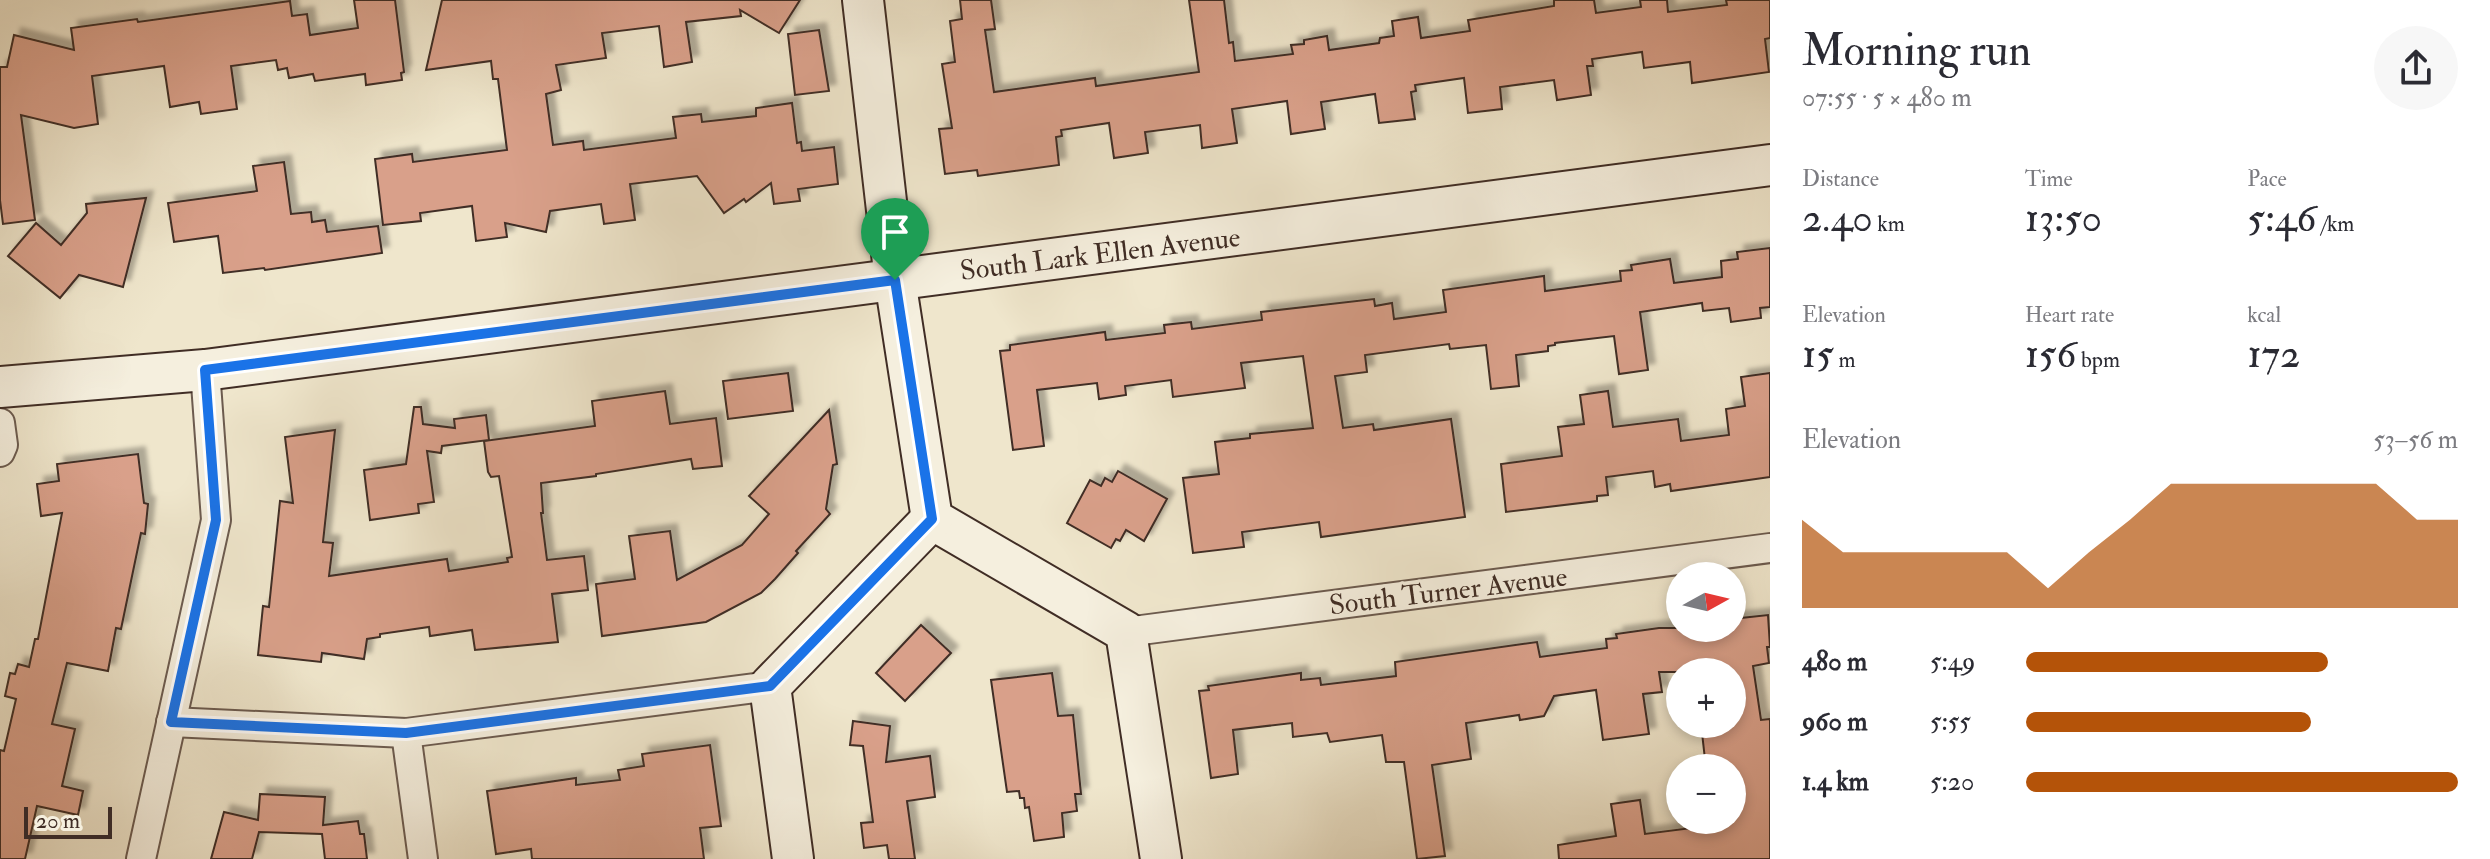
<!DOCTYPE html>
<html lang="en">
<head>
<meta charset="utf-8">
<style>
	body { margin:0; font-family:"IM FELL Double Pica",serif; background:#f7f7f7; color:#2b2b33; height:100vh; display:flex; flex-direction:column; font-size:30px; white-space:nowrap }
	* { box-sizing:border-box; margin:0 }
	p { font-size:26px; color:#7c7c81 }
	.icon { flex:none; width:44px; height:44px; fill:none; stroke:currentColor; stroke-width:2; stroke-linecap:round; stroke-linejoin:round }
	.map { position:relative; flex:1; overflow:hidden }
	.panel { display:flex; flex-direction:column; background:#fff; width:720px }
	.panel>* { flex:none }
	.needle { width:52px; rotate:82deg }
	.buttons { position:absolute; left:1666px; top:562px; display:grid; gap:16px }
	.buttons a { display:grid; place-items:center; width:80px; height:80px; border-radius:50%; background:#fff; box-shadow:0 4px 12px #0003; font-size:40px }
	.scale { position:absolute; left:24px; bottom:20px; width:88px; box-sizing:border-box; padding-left:8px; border:4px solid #402d25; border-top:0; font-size:22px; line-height:28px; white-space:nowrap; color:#402d25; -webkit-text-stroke:6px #f5efde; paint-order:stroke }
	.pin { position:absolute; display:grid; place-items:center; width:68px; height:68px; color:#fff; margin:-82px -34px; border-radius:50% 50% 50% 0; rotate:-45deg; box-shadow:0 0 8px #0007 }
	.pin .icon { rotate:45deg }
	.round { display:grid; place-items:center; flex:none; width:84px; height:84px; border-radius:42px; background:#f7f7f7 }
	.summary { display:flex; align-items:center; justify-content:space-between; height:136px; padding:0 32px }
	h1 { font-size:44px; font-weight:600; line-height:60px }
	.stats { display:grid; grid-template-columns:repeat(3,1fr); gap:12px; height:136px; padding:8px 32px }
	.stats div { display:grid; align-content:center }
	.stats b { font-size:40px; font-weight:600 }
	.stats small { font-size:22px; font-weight:400 }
	.stats p { font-size:22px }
	.chart { height:224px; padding:16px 32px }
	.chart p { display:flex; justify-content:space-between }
	.chart svg { width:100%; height:144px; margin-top:8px; fill:#b45309; opacity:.7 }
	ul { padding:0 32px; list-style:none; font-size:26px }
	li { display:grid; grid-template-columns:128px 96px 1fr; align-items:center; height:60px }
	li i { height:20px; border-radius:10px; background:#b45309 }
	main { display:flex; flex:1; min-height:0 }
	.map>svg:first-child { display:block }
	.building { fill:#d9a08a; stroke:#402d25; stroke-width:2; filter:url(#shadow) }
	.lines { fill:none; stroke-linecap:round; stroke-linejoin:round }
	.street-casing { stroke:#6c5b4f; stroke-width:32 }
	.secondary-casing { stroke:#402d25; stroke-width:44 }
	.street { stroke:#f5efde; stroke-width:28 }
	.secondary { stroke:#f5efde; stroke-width:40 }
	.route-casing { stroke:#fff; stroke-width:16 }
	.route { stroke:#1a73e8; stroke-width:10 }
	.labels { text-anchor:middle; stroke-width:6; stroke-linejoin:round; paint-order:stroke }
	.street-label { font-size:28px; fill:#402d25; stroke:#f5efde }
</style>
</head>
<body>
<main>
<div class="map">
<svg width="1770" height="859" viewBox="0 0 1770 859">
	<defs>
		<filter id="shadow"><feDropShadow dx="7" dy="-7" stdDeviation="2" flood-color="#0004"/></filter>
	</defs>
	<rect width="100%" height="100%" fill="#efe6cc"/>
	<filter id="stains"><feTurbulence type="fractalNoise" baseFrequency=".0025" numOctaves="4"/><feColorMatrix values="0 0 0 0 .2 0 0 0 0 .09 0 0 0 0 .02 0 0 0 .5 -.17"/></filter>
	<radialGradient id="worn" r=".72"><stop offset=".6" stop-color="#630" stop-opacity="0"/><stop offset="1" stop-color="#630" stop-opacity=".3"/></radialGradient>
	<g class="building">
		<polygon points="354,0 395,0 404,72 401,73 402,80 366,85 365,74 315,81 313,74 289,78 287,68 278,70 276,60 231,66 237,109 201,114 199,102 170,107 164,66 92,76 98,124 74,128 21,115 35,220 3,224 0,200 0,67 7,67 14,35 74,50 71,28 137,19 138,22 290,1 292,16 307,14 310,35 358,28"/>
		<polygon points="442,0 800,0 779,33 740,10 741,16 686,22 692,62 664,67 659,26 602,33 606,58 556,65 561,90 546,94 553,145 583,141 584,150 676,138 673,117 701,114 702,122 756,116 756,108 792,103 797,143 801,142 802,151 834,147 838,184 798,189 800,201 774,204 771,183 746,202 744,199 724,213 697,176 630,184 635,220 604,224 601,204 550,211 546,232 505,223 507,237 476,241 472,206 420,213 421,221 383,225 375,159 412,154 413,162 507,150 498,79 493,79 491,61 426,70"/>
		<polygon points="960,0 991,0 995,29 985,30 994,92 1095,78 1096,86 1199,72 1189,0 1224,0 1229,43 1233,42 1235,61 1293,54 1291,45 1304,44 1304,40 1327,36 1329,50 1379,43 1380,38 1394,36 1392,21 1418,17 1421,38 1470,31 1468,20 1554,6 1554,0 1594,0 1596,13 1641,7 1640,0 1667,0 1668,12 1727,5 1726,0 1770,0 1770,38 1765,39 1769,72 1692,83 1690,62 1644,68 1642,52 1592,59 1593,66 1587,66 1591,95 1557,100 1554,80 1500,87 1502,109 1468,113 1464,78 1415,85 1416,91 1411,92 1415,119 1379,123 1375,94 1321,102 1325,129 1291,134 1287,101 1232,109 1237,143 1202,148 1200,125 1145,132 1148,153 1114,158 1109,123 1061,130 1062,136 1056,137 1059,165 978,176 977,170 945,174 939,129 952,128 942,64 955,62 950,21 962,19"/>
		<polygon points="819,30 829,91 795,95 788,34"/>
		<polygon points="284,162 291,214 311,212 312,222 325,220 327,232 378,226 382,253 265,270 264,268 223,273 218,236 174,242 168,203 257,191 253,166"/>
		<polygon points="146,198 123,287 79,275 60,298 8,256 36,223 61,245 87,213 86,204"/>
		<polygon points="1770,248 1770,307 1760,308 1761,318 1731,322 1729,308 1703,311 1702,303 1640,312 1648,370 1619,374 1614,336 1555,343 1555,345 1548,346 1548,351 1516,355 1519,386 1491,389 1486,345 1450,349 1449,344 1365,355 1367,372 1335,376 1343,428 1373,424 1374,430 1451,419 1465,517 1321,537 1319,522 1242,532 1244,547 1193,553 1183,478 1219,474 1215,442 1250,438 1250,434 1313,428 1303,356 1241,363 1245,388 1173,397 1171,380 1125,386 1126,395 1099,399 1097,383 1037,390 1044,446 1013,450 1000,351 1010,350 1010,345 1105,332 1106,340 1165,333 1164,325 1191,322 1192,329 1262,320 1261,312 1374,299 1375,306 1392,303 1394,319 1446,312 1443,290 1544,276 1545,291 1621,281 1620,271 1632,270 1631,265 1670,259 1674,283 1722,277 1721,261 1738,259 1737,252"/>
		<polygon points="788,373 793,411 728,419 723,381"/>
		<polygon points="1770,373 1770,477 1671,491 1670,484 1655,487 1653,471 1606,477 1608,495 1597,496 1597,501 1506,512 1501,464 1562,456 1558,427 1584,424 1580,395 1608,391 1613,427 1678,419 1681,441 1729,435 1726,409 1745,406 1741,377"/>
		<polygon points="665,391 670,424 716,418 722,466 693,469 691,459 596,474 596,476 541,483 543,513 541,513 547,560 584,556 588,590 552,594 558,642 475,650 472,630 430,636 429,627 380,634 380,637 367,639 364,659 322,653 321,662 258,655 263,606 269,607 280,501 293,503 285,437 335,430 323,542 333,543 329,576 447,559 449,571 508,562 507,558 512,557 499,476 491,477 488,472 484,441 595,426 592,401"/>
		<polygon points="414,407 421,407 423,424 455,428 454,419 486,415 489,440 442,446 441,453 427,451 434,502 418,504 419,513 370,520 364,470 406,464"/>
		<polygon points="829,410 837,464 833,465 826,509 830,514 796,551 798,553 775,579 761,593 706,622 602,636 596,584 635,579 629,536 670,531 677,580 742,545 769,514 749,496"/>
		<polygon points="138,454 144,503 148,504 145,534 141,533 121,629 116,628 108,671 67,663 52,724 75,729 62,786 83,791 78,815 37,806 25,859 0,859 0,750 4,751 16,699 5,696 10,673 15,674 18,664 29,667 35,639 38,639 62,513 41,516 37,484 59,481 57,464"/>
		<polygon points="1118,471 1167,499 1144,541 1126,530 1120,541 1116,539 1111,548 1067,523 1090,480 1101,486 1105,478 1112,482"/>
		<polygon points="1768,615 1770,647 1767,647 1769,663 1753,666 1761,720 1770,719 1770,859 1559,859 1558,845 1616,836 1611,804 1640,800 1645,834 1716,825 1715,820 1732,820 1732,768 1706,768 1701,724 1732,724 1732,672 1659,672 1662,692 1643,694 1649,734 1603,740 1596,690 1554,696 1544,716 1520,720 1519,715 1466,723 1471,759 1432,765 1445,856 1417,859 1404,762 1386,762 1382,735 1330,742 1327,733 1293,737 1292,723 1233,730 1238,774 1211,778 1199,691 1209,690 1208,686 1301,673 1301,680 1320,678 1321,685 1396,676 1395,662 1537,642 1540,657 1607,648 1606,639 1617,638 1616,634 1659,628 1732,628 1732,619"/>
		<polygon points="921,625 951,653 905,701 876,673"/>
		<polygon points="1052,673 1058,716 1073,715 1081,794 1075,794 1077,811 1062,813 1064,837 1034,841 1029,807 1025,808 1024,798 1020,798 1019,791 1007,792 991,680"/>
		<polygon points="853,721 890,726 886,762 930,756 935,797 907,801 915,859 889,859 887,845 864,848 861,823 873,822 863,746 850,745"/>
		<polygon points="710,745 721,826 700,828 704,859 532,859 531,849 496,854 487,791 576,778 576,785 620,780 618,770 644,766 642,754"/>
		<polygon points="260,794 325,797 323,825 358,821 360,834 364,834 367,859 325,859 322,834 259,832 252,859 211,859 224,812 258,820"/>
	</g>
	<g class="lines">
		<defs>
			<g id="street">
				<polyline points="0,423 3,445 0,452"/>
				<polyline points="1126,632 1770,548"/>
				<polyline points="171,722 406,733 770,686"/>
				<polyline points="406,733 423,859"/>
				<polyline points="141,859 216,520 205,370"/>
			</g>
			<g id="secondary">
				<polyline points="863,0 895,280 932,519 1126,632 1161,859"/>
				<polyline points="0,387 205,370 1770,165"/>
				<polyline points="793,859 770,686 932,519"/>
			</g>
		</defs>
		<use href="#street" class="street-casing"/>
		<use href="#secondary" class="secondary-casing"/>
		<use href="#street" class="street"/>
		<use href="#secondary" class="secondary"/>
	</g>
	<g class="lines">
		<defs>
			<polygon id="route" points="895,280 932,519 770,686 406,733 171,722 216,520 205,370"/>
		</defs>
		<use href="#route" class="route-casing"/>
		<use href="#route" class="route"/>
	</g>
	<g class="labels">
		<g class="street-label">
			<text transform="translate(1100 253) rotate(-7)" y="10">South Lark Ellen Avenue</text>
			<text transform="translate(1448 590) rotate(-7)" y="10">South Turner Avenue</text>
		</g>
	</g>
	<rect width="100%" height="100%" filter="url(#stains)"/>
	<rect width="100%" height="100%" fill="url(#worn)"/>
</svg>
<div class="buttons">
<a><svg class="needle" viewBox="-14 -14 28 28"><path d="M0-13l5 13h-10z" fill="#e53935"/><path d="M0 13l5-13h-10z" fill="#7c7c81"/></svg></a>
<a>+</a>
<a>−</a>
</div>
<div class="scale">20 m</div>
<div class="pin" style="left:895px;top:280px;background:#1e9e55"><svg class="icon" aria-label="arrive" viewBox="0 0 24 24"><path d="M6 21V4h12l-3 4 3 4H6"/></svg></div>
</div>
<section class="panel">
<div class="summary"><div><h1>Morning run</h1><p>07:55 · 5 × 480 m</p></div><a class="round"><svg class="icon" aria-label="share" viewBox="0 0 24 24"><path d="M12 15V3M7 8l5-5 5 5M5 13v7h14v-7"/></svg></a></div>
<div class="stats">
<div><p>Distance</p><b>2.40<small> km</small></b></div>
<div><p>Time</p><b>13:50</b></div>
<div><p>Pace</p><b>5:46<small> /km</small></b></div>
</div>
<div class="stats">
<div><p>Elevation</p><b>15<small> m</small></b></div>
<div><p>Heart rate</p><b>156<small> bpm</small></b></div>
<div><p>kcal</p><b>172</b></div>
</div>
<div class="chart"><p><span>Elevation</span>53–56 m</p>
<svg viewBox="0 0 160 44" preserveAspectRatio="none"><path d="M0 44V17L10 27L20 27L30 27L40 27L50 27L60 38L70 27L80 17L90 6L100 6L110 6L120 6L130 6L140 6L150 17L160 17V44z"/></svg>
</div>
<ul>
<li><b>480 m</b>5:49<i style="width:70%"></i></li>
<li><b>960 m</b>5:55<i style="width:66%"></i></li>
<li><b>1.4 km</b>5:20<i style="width:100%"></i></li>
</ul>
</section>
</main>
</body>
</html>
